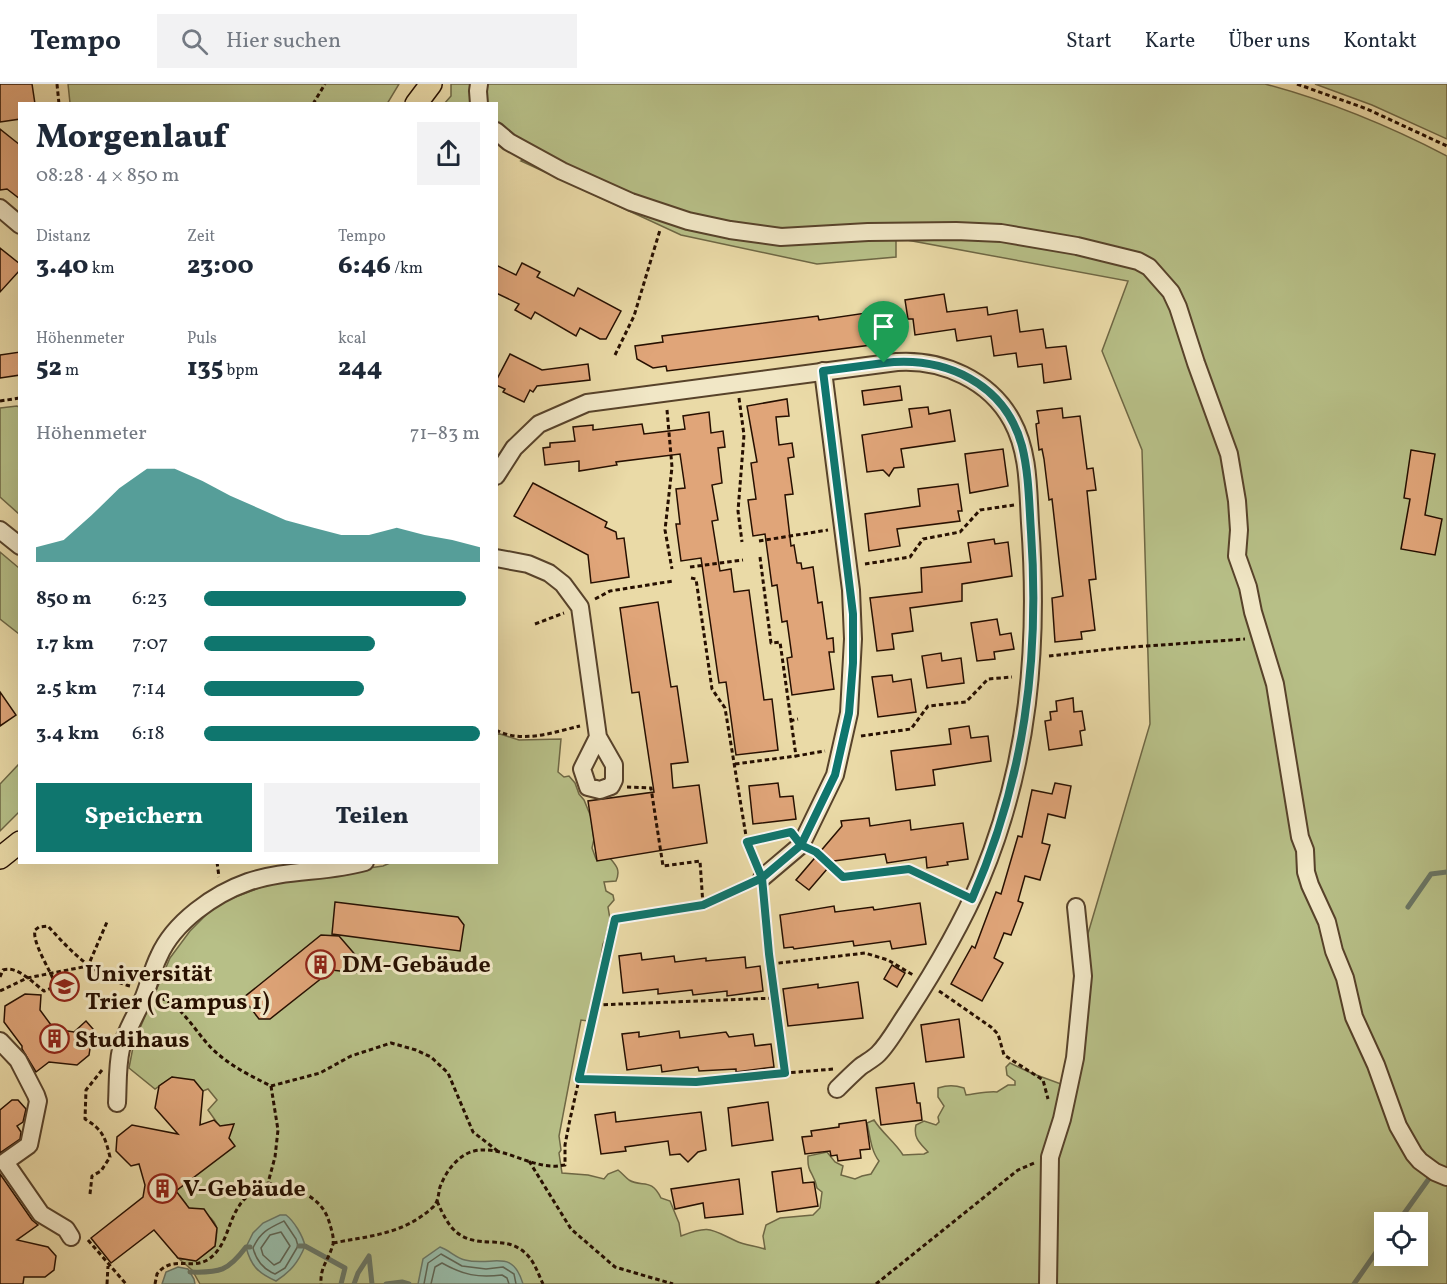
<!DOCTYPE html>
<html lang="de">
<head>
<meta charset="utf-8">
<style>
	body { margin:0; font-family:Vollkorn,serif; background:#f2f2f3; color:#1f2937; height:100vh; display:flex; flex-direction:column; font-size:22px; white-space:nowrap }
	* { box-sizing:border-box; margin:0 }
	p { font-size:20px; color:#747a83 }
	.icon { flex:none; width:33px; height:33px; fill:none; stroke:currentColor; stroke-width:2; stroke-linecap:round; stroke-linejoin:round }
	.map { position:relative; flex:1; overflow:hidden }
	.side { position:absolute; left:18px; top:18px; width:480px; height:762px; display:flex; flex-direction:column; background:#fff; border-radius:0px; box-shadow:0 6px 24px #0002 }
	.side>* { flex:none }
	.buttons { position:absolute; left:1374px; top:1128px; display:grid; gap:12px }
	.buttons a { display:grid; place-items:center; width:54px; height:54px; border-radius:0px; background:#fff; box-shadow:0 6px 24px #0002; font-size:30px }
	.pin { position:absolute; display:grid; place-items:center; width:51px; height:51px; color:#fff; margin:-62px -26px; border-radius:50% 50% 50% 0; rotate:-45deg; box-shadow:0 0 6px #0007 }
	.pin .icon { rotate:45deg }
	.round { display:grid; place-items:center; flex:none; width:63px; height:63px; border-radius:0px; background:#f2f2f3 }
	.head { display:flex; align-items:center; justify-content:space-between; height:102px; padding:0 18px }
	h1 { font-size:33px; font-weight:800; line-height:45px }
	.metrics { display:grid; grid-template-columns:repeat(3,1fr); gap:9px; height:102px; padding:6px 18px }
	.metrics div { display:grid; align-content:center }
	.metrics b { font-size:26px; font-weight:800 }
	.metrics small { font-size:16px; font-weight:400 }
	.metrics p { font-size:16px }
	.chart { height:168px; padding:12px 18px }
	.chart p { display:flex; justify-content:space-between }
	.chart svg { width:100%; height:108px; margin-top:6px; fill:#0f766e; opacity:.7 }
	.button { display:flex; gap:12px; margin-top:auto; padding:12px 18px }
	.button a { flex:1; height:69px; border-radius:0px; background:#0f766e; color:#fff; font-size:24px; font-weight:800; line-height:69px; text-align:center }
	.button a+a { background:#f2f2f3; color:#1f2937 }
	ul { padding:0 18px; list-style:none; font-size:20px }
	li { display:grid; grid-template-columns:96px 72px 1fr; align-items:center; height:45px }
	li i { height:15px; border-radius:8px; background:#0f766e }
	header { display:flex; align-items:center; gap:36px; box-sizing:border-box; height:84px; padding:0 30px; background:#fff; border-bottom:2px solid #e0e1e3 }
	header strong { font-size:28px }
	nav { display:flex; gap:33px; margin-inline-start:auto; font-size:21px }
	.search { width:420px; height:54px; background:#f2f2f3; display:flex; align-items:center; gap:15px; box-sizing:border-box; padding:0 21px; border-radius:0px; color:#747a83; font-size:22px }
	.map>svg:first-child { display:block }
	.green { fill:#b7bf87; stroke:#6e6744; stroke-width:1.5; fill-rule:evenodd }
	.water { fill:#98bba8; stroke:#6a7665; stroke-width:1.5 }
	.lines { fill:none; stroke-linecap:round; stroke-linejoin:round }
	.shore { stroke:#5f6554; stroke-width:1.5 }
	.stream { stroke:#6a7665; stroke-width:5 }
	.building { fill:#e0a579; stroke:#260f00; stroke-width:1.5 }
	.minor-casing { stroke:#57422a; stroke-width:20 }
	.major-casing { stroke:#260f00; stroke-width:24 }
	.path { stroke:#260f00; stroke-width:3; stroke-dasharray:4.5 3; stroke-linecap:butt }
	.minor { stroke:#f1e7c6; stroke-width:16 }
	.major { stroke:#eadaa7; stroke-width:21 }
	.route-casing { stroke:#fff; stroke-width:12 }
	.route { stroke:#0f766e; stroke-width:8 }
	.labels { text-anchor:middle; stroke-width:6; stroke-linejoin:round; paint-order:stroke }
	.poi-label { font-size:24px; font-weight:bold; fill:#260f00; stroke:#f1e7c6; text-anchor:start }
</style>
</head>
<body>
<header>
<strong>Tempo</strong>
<div class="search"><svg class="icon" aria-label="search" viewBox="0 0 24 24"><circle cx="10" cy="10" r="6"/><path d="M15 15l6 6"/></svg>Hier suchen</div>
<nav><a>Start</a><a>Karte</a><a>Über uns</a><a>Kontakt</a></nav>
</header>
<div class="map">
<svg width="1447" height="1200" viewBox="0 0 1447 1200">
	<rect width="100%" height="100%" fill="#eadaa7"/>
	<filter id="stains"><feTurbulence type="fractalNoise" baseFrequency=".00333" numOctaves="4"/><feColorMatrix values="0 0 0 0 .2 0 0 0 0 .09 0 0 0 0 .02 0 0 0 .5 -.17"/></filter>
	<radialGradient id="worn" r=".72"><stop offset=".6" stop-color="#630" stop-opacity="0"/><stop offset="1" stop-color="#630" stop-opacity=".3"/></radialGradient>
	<g class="green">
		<polygon points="68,0 399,0 387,20 70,19"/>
		<polygon points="451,0 480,0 472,19 444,20 451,12"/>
		<path d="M484,0H1265C1329,17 1389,42 1447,72V1200H200L192,1186L178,1174L196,1177L215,1162C216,1156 218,1148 216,1142C212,1130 195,1124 184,1123L186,1120L180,1112H175L176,1106L228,1053L230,1042L220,1043L208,1026L217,1016L208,1005L203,1007L172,993L155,1005L129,984L134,958L170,874L190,847L217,820L278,797L383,782L390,779L496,778L497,649L519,656L561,655L558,688L564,693L569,692L575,699L579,710L584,716L591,733L594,755L592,764L596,775L609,773C616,781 621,786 616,797L604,798L606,807L613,811L614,816L608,823L610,835L605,856L603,860L597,900L595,901L588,937L581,936L559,1052L561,1066L559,1069L562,1089L588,1091L604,1095L608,1090L618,1086C622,1089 625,1093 629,1096C642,1104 651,1093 661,1114L670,1117L679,1139L681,1152C710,1141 710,1145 736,1157C744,1161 756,1162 765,1165L763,1152L766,1141L780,1134L813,1131L820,1124L822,1108L817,1104C814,1088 807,1090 808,1072L827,1068L835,1078L843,1082L841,1091L855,1095L862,1092L871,1090L879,1077C871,1067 870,1052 867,1039L874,1036C882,1049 895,1058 903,1071L924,1070L928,1068C920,1059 913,1054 916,1041L924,1037L936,1041L939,1038L938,1033L944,1022L938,1013V1004C948,1001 954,1001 964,1004L966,1011C976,1010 987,1007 997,1008L1008,1001H1015V997L1007,991L1006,983L1010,979L1031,989L1069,1003L1084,863L1150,640L1142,366L1102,267L1128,197L896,154V173L817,180L681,151L521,77L538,69L520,59L497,39L496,20L484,19ZM1384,1138H1418V1172H1384Z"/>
		<polygon points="1315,0 1447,0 1447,55 1372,21"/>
		<polygon points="17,322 20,324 19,430 0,413 0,324"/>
		<polygon points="0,468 19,484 19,550 0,535"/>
		<polygon points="19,680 19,728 0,747 0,700"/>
	</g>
	<g class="water">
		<path d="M280,1131H286C294,1137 303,1152 305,1162C298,1179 290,1188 276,1197C258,1189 251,1182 246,1163L253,1149L263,1139Z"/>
		<path d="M440,1163C449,1166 456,1174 465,1176C493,1183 512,1163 523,1200H418L423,1175Z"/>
		<polygon points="178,1183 188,1185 194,1195 195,1200 162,1200 166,1188"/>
	</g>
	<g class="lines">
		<g class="shore">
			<path d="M284,1137L296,1155L298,1162L285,1184L275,1190C263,1185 256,1176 253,1164C260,1148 269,1144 284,1137Z"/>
			<polygon points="281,1148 290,1162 280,1178 274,1181 263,1171 261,1164 270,1151"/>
			<polyline points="424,1200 428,1179 441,1170 462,1182 486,1185 503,1183 514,1190 516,1200"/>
			<path d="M431,1200L435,1183L442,1179C463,1191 478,1194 502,1191L507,1194L509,1200"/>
		</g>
		<g class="stream">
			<polyline points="1408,823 1431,790 1447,788"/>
			<polyline points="1398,1138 1428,1096"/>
			<polyline points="299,1162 305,1162 345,1184 341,1200"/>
			<path d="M190,1188C220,1189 228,1187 246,1163H250"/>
			<polyline points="354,1200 358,1189 369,1172 372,1200"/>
			<polyline points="386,1200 402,1198 409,1200"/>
			<polyline points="1354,1200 1384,1157"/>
		</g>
	</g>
	<g class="building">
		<polygon points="0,0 32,0 35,20 20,20 20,35 0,38"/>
		<polygon points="0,45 20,61 20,115 7,105 0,106"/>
		<polygon points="0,164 20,180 20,186 0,208"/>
		<polygon points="522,179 540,188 537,193 574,212 578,204 621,227 606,255 600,255 580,244 576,252 535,228 531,235 515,226 519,220 496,209 496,181 516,191"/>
		<polygon points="944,210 947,228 987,223 988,231 1017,226 1020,248 1043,245 1046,264 1066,262 1071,295 1044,299 1042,280 1018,283 1016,269 994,272 991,252 957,257 955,245 915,251 913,235 908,235 905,216"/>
		<polygon points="866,229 871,261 667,287 666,282 653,284 637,275 635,262 663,258 662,252 818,232 819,236"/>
		<polygon points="20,268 20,291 0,294 0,271"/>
		<polygon points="510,270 542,286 588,280 590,296 537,302 533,308 530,306 524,318 503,308 505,305 496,301 496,297"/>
		<polygon points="900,302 902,316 864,321 862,307"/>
		<polygon points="787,315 789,332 776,333 779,361 792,359 794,373 788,374 793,410 785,411 791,462 794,461 797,479 801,479 802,485 813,483 818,519 822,518 827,555 833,554 834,568 829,568 834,605 792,611 787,574 792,573 787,537 782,538 777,501 772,502 765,450 753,452 748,416 756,415 751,379 757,378 747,322"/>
		<polygon points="928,323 929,330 950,326 955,357 901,365 904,383 894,384 889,392 883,386 867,388 862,351 912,343 909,325"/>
		<polygon points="1062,324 1063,334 1080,332 1087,385 1093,384 1096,406 1087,407 1096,495 1089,496 1095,546 1081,548 1082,555 1055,558 1052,514 1063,512 1052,415 1049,416 1044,375 1042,365 1039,366 1036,340 1039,339 1037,327"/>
		<polygon points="709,328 711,349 723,347 725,363 718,364 722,399 712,401 718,436 712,437 720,487 731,485 734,508 749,506 764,616 772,615 778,666 736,671 726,598 719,599 701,474 681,477 676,440 680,440 676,405 685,404 680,370 616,378 617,381 579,387 579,377 545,381 543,364 550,363 550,359 575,357 573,343 593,341 593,346 642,340 644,350 685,345 683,332"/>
		<polygon points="1003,365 1008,402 970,409 965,370"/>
		<polygon points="1411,366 1435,370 1425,431 1442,435 1435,471 1401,465 1410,415 1404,414"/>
		<polygon points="533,399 607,438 605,443 616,448 617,455 624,454 629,493 591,499 588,471 514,432"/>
		<polygon points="958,400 962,427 958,427 960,437 897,445 900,462 869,467 865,430 920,422 918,405"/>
		<polygon points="994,455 995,460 1008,458 1012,492 962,500 962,517 910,524 913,547 892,550 894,565 877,567 870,514 922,508 921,484 971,478 968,459"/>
		<polygon points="658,518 671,603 677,602 688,678 671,680 673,704 699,701 707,759 597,777 588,717 654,708 639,608 632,609 620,524"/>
		<polygon points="997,535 1000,551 1011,549 1014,565 994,568 995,575 977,577 971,539"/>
		<polygon points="941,569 942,577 961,574 964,599 927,604 922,572"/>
		<polygon points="892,591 893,598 911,595 916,628 878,633 872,593"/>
		<polygon points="0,608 16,631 0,642"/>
		<polygon points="1073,614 1074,628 1082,627 1085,646 1080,647 1082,661 1049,666 1045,637 1051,636 1050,628 1057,627 1056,617"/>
		<polygon points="969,642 971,654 988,652 991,677 933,686 935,701 896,706 891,667 951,660 949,645"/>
		<polygon points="778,699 780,713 793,712 796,735 753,740 749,702"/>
		<polygon points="1055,699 1071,702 1065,734 1048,730 1042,759 1050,761 1040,796 1025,792 1018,817 1023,819 1011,851 1004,849 994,874 1003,879 982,917 951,900 972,862 975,864 996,808 1001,810 1018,752 1022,753 1032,706 1052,710"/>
		<polygon points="869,734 870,742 910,736 911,746 963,739 968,775 947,778 948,781 927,784 926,773 887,779 885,770 834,777 809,806 796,796 842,742 841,737"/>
		<polygon points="335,818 458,833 464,841 460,867 332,850"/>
		<polygon points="920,819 926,860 892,865 890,857 854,862 853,857 794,865 793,863 784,864 780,831 834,822 835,828 873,823 874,826"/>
		<polygon points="321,851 339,852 358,874 356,889 332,886 270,935 259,935 243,914"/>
		<polygon points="641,869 642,876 674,872 675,878 706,874 706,877 745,873 746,884 760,882 763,907 727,912 727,907 693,911 692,906 658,910 658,905 623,909 619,872"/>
		<polygon points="892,881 905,889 897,903 884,895"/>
		<polygon points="858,898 863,934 788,942 783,905 818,900 818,904"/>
		<polygon points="25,910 41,911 40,926 54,945 74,948 86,937 93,945 89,971 77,981 49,978 36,988 22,965 22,962 4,938 5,922"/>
		<polygon points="959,935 964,973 926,978 921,941"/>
		<polygon points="679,947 680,954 726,948 729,953 753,950 755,962 771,960 774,983 736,988 736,985 699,987 698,983 662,988 661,981 627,986 622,950 639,948 639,953"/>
		<polygon points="172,993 194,996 203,1007 200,1041 214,1036 220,1042 234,1040 229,1054 235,1062 176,1107 189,1124 204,1125 217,1144 215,1162 196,1177 178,1174 154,1146 111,1179 91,1154 143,1113 145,1101 139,1080 131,1082 116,1067 117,1053 132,1041 178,1050 155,1024 159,1002"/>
		<polygon points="914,999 917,1019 920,1019 922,1036 881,1041 876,1004"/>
		<polygon points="12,1016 18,1016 26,1025 23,1038 17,1042 21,1048 20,1055 0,1069 0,1026"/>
		<polygon points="768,1018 773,1056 732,1062 728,1024"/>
		<polygon points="615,1028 616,1038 701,1028 706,1066 698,1068 688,1078 680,1070 670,1071 668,1057 625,1063 626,1067 601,1070 595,1031"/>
		<polygon points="866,1036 870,1065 860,1066 861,1074 838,1077 837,1071 831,1072 830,1067 805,1070 802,1053 812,1052 811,1047 839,1043 839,1040"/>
		<polygon points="801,1084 803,1099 814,1098 818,1122 777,1128 772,1088"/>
		<polygon points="0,1090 32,1136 38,1141 17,1156 48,1163 56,1172 54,1186 45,1193 24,1193 23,1200 0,1200"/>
		<polygon points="739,1095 743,1130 705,1134 703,1119 675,1125 671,1105"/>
	</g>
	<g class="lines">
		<defs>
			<g id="minor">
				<polyline points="479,0 478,7 479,20"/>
				<polyline points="496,47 509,58 562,87 631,118 688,137 730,146 781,153 868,148 956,147 1001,149 1077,162 1138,177 1149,183 1171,208 1178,223 1196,279 1229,370 1237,417 1239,446 1237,472 1248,503 1253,528 1275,600 1300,753 1305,766 1306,788 1310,801 1327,838 1334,867 1345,894 1354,933 1376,981 1398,1042 1414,1070 1420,1077 1435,1088 1447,1093"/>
				<polyline points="0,124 20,141"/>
				<path d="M496,392L514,364L539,340L587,319L897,278C942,275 990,296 1012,337C1029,368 1028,405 1030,439C1039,562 1029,680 981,795C961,842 935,886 907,929C898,942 889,959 878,970C873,975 865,979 860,983C852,990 844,998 837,1005"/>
				<polyline points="0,446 20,462"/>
				<polyline points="496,474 528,480 549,489 563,500 580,523 598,653 614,681 614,696 611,702 600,706 588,703 582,685 598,653"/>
				<polyline points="762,794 801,761 835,691 849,629 853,555 851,506 823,287"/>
				<polyline points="0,957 18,976 36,1011 38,1017 29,1061 5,1078 41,1130 66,1145 71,1153"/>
				<path d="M117,1019C118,1002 117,982 121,965C125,948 136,931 143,915C149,901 152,886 159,872C174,838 214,810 248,798C286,785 327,789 365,778"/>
				<polyline points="1048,1200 1050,1073 1062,1035 1075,974 1083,892 1076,823"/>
			</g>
			<g id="major">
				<polyline points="416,20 431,0"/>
				<polyline points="0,774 20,758"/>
			</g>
		</defs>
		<use href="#minor" class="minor-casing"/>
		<use href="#major" class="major-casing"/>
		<g class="path">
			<polyline points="57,0 59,20"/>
			<polyline points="1297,0 1367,25 1447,62"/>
			<polyline points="313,20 325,0"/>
			<polyline points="615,271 634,232 660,146"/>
			<polyline points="739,314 744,351 738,427 742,458"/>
			<polyline points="0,317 20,314"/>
			<polyline points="667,326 672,383 665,446 672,485"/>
			<polyline points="759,457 828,446"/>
			<polyline points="760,473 771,559 780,558 796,672 825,667"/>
			<polyline points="865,480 910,473 923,455 960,448 980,426 1014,421"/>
			<polyline points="690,483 743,476"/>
			<polyline points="691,494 696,495 712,605 725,624 747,758 756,780"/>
			<polyline points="595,515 610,507 673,497"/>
			<polyline points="535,540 564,529"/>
			<polyline points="1049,572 1119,564 1245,555"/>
			<polyline points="790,637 798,635"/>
			<path d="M496,646C522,660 554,648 580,642"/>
			<polyline points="861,652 911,645 928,622 966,618 988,595 1012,593"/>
			<polyline points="735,680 796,672"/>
			<polyline points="747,758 789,749"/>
			<polyline points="814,767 843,793 909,785 957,808"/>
			<polyline points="217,778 219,793"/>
			<polyline points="763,809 785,989 834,985"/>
			<polyline points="703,821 749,800"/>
			<polyline points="771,880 865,869 888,876 913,891"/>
			<path d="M0,893L3,886C17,881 33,899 44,907L52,904L55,900C50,885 32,859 35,846L39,843L48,842C71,868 96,893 130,902"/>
			<polyline points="0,907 27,894 88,882 107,838"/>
			<polyline points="939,907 991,943 998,950 1004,971 1043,996 1048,1015"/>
			<path d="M161,914C187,925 197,953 218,970C234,984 253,993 271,1002L320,989L351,972L391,959L416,966L431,973L448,989L473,1048L499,1068"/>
			<polyline points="596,921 775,914"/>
			<polyline points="579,995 696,998 785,989"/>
			<path d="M271,1002L278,1046L275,1073L268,1099C295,1104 323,1111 330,1141C332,1147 334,1154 333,1160C329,1176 320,1182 321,1200"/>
			<polyline points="529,1077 571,1145 615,1183 673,1200"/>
			<path d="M90,1110L92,1092L101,1087L110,1073C105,1053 103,1046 85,1035L86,1006L102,986"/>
			<path d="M437,1117C450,1147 459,1158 493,1158C503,1159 511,1159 520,1165C533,1173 537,1187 543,1200"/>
			<polyline points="88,1156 126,1200"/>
			<path d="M333,1159C370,1152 403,1150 432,1124C439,1118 438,1110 440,1103C446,1087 458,1071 474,1067C500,1061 526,1081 551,1082C556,1083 561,1081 565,1081V1061L569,1040L615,835L703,821L700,777L663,782L651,704L627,703"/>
			<polyline points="107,1200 108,1182"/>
			<path d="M155,1200L157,1190C173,1170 191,1187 209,1175C227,1162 227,1140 239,1122C245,1112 257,1105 268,1099"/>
			<polyline points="876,1200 1018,1086 1034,1079"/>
		</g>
		<use href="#minor" class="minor"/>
		<use href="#major" class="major"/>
	</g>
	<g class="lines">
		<defs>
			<path id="route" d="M884,279L823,287L853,530V579L849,629L835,691L801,761L762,794L703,821L615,835L579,995L696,998L785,989L769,870L762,794L747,758L791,748L801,761L816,768L843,793L909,785L972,815C1024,696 1040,577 1031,448C1029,419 1029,390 1022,362C1005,299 945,272 884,279"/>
		</defs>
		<use href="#route" class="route-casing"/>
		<use href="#route" class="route"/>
	</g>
	<defs>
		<symbol id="building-ring" viewBox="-11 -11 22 22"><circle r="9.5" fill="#f1e7c6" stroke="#8f2418" stroke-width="1.5"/><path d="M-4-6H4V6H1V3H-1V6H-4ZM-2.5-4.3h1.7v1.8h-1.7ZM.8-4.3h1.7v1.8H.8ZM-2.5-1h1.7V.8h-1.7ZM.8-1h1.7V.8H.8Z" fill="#8f2418"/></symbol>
		<symbol id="university-ring" viewBox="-11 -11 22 22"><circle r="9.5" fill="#f1e7c6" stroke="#8f2418" stroke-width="1.5"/><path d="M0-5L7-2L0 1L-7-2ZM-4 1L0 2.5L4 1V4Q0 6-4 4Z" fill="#8f2418"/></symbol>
	</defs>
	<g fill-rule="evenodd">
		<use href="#building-ring" x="304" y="864" width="33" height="33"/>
		<use href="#university-ring" x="48" y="886" width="33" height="33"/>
		<use href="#building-ring" x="38" y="938" width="33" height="33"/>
		<use href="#building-ring" x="146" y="1088" width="33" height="33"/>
	</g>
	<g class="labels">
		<g class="poi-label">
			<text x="342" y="888">DM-Gebäude</text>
			<text x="85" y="897">Universität<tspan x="85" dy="28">Trier (Campus 1)</tspan></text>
			<text x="75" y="963">Studihaus</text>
			<text x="183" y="1112">V-Gebäude</text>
		</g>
	</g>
	<rect width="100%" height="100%" filter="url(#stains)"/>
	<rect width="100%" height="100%" fill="url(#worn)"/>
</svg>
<div class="buttons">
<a><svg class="icon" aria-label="locate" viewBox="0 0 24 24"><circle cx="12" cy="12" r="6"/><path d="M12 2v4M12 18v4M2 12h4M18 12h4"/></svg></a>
</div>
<div class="pin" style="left:884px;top:279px;background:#1e9e55"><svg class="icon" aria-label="arrive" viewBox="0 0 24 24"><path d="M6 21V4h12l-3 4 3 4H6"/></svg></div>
<section class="side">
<div class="head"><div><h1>Morgenlauf</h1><p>08:28 · 4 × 850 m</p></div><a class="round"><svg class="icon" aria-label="share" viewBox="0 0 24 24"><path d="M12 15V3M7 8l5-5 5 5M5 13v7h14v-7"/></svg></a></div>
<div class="metrics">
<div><p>Distanz</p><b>3.40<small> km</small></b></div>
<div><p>Zeit</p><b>23:00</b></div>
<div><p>Tempo</p><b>6:46<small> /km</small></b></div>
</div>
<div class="metrics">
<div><p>Höhenmeter</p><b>52<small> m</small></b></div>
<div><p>Puls</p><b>135<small> bpm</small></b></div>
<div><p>kcal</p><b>244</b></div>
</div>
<div class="chart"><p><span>Höhenmeter</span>71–83 m</p>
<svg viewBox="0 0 160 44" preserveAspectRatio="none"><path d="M0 44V38L10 35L20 25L30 14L40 6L50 6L60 11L70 17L80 22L90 27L100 30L110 33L120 33L130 30L140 33L150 35L160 38V44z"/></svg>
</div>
<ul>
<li><b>850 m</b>6:23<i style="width:95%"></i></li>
<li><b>1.7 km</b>7:07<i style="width:62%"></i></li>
<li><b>2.5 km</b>7:14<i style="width:58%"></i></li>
<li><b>3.4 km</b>6:18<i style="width:100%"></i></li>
</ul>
<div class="button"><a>Speichern</a><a>Teilen</a></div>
</section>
</div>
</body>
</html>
